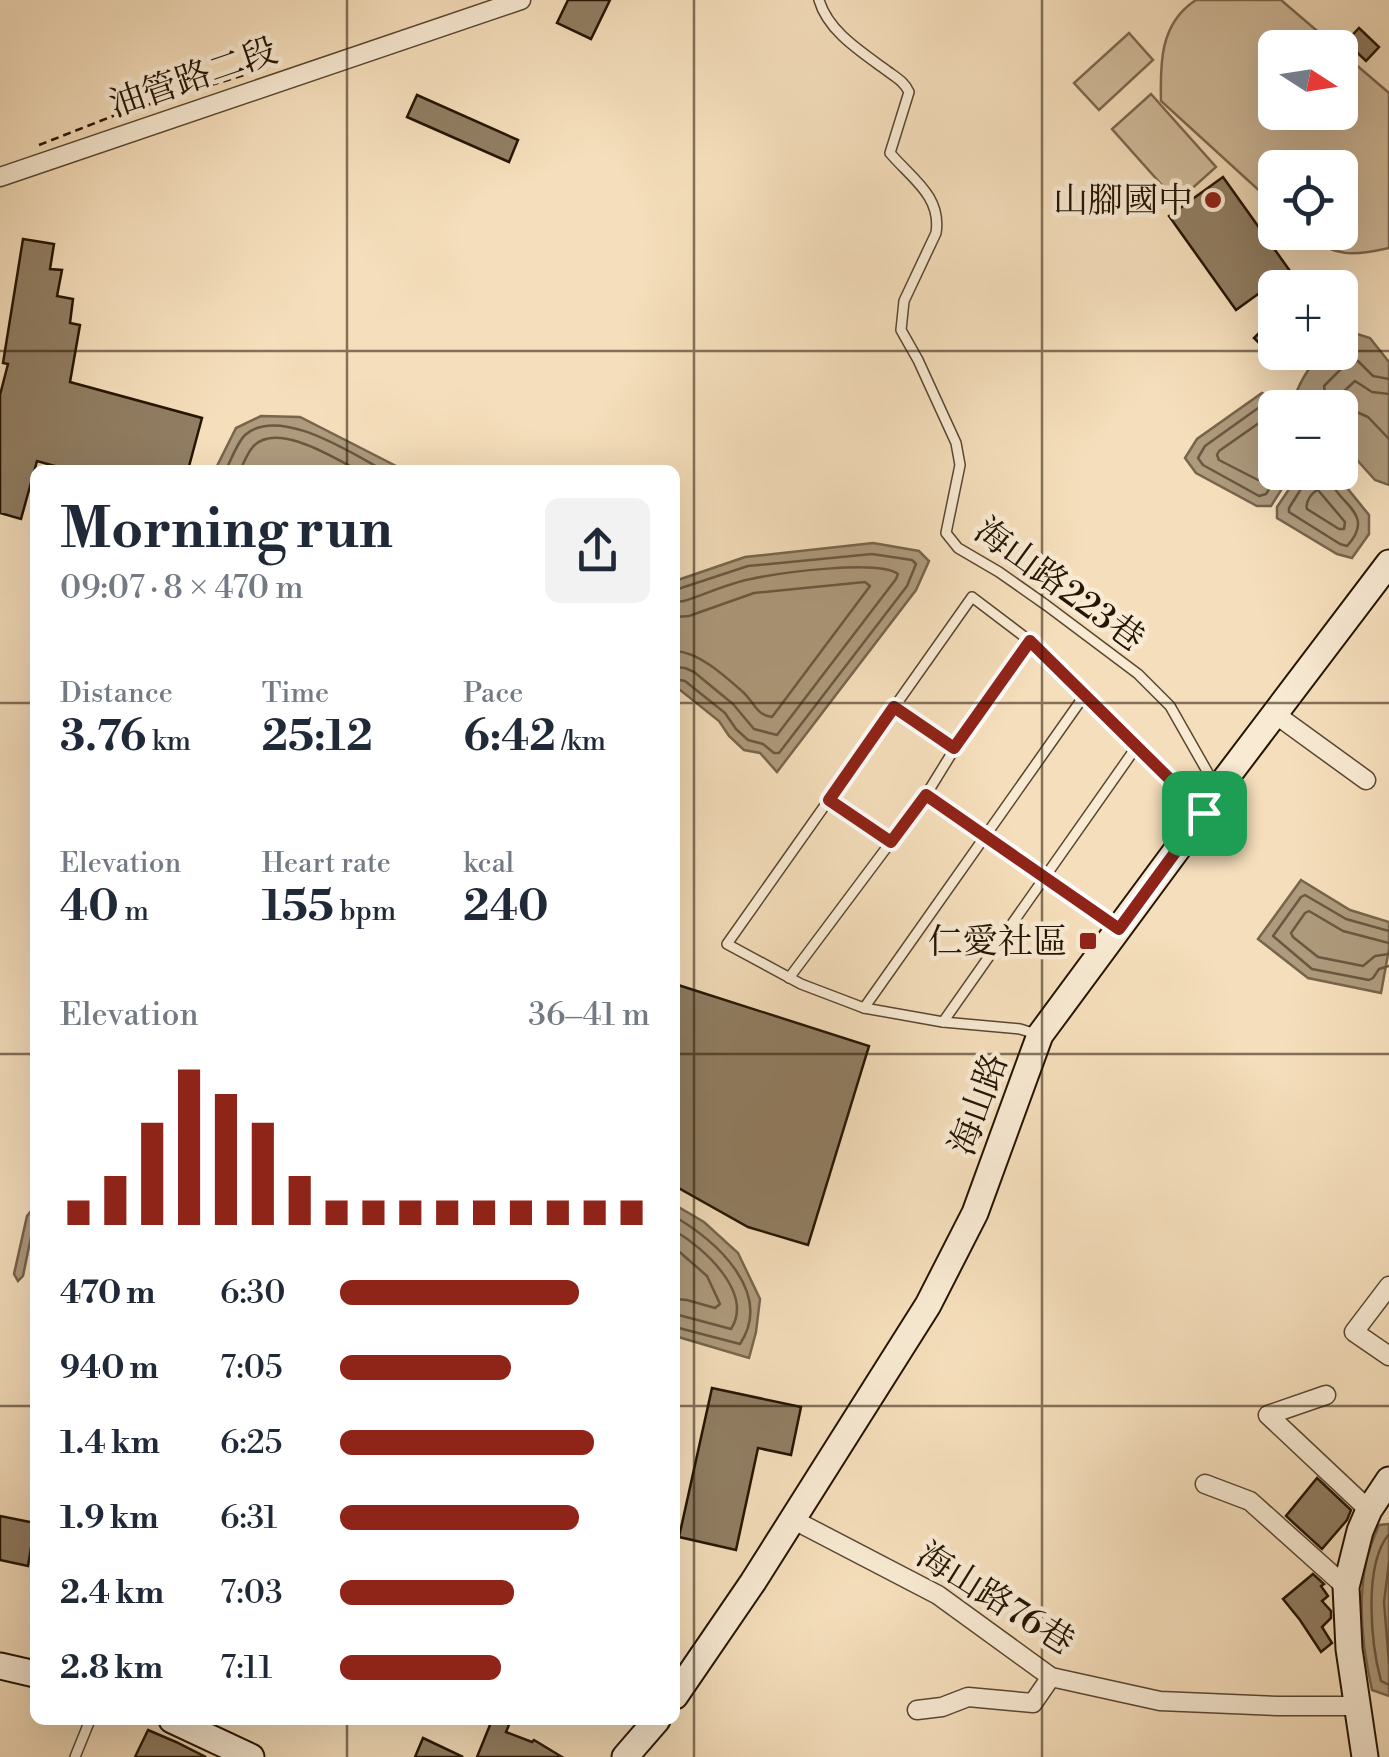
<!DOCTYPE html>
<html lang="en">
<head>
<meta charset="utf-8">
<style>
	body { margin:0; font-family:"Libre Bodoni","Noto Serif TC",serif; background:#f2f2f3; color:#1f2937; height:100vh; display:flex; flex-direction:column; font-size:38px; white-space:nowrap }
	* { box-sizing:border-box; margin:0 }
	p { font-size:32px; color:#747a83 }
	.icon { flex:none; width:55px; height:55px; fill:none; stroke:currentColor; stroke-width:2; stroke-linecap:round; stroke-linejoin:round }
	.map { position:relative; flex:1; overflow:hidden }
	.sheet { position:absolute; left:30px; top:465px; width:650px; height:1260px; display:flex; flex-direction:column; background:#fff; border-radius:15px; box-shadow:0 10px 40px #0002 }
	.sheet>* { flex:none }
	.needle { width:65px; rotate:102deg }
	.buttons { position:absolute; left:1258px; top:30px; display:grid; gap:20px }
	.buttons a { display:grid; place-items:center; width:100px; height:100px; border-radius:15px; background:#fff; box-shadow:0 10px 40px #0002; font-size:50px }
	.pin { position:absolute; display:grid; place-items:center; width:85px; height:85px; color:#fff; margin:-42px; border-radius:20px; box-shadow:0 5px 15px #0006 }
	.round { display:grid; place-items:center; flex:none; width:105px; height:105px; border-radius:15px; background:#f2f2f3 }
	.summary { display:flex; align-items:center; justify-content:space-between; height:170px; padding:0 30px }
	h1 { font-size:55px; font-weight:800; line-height:75px }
	.stats { display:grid; grid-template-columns:repeat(3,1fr); gap:15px; height:170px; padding:10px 30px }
	.stats div { display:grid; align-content:center }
	.stats b { font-size:42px; font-weight:800 }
	.stats small { font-size:28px; font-weight:400 }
	.stats p { font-size:28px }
	.chart { height:280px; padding:20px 30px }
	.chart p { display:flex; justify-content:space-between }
	.chart svg { width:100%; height:180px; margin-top:10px; stroke:#8f2418; stroke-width:6 }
	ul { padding:0 30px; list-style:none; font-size:32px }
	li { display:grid; grid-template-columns:160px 120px 1fr; align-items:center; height:75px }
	li i { height:25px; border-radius:12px; background:#8f2418 }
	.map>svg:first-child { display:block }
	.green { fill:#d2bc9c; stroke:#7c6850; stroke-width:2.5 }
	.water { fill:#ae9a7c; stroke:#77654c; stroke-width:2.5 }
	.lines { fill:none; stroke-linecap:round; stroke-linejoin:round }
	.shore { stroke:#6a5840; stroke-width:2.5 }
	.building { fill:#917e63; stroke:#251503; stroke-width:2.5 }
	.lane-casing { stroke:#594731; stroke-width:12 }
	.street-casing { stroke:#594731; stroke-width:21 }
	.secondary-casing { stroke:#251503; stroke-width:29 }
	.path { stroke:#251503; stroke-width:2.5; stroke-dasharray:8 5; stroke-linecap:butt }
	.lane { stroke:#f8ead3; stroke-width:9 }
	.street { stroke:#f8ead3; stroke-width:18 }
	.secondary { stroke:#f8ead3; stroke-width:25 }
	.route-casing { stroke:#fff; stroke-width:20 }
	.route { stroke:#8f2418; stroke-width:12 }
	.grid { fill:none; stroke:#251503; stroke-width:2.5; stroke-opacity:0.55 }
	.poi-dot { fill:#8f2418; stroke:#f8ead3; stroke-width:4 }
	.labels { text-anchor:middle; stroke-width:9; stroke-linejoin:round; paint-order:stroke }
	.street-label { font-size:35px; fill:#251503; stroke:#f8ead3 }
	.poi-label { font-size:35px; fill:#251503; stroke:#f8ead3; text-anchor:end }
</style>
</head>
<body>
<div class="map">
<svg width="1389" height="1757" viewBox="0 0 1389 1757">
	<rect width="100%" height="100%" fill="#f5debb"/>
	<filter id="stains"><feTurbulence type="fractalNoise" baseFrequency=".002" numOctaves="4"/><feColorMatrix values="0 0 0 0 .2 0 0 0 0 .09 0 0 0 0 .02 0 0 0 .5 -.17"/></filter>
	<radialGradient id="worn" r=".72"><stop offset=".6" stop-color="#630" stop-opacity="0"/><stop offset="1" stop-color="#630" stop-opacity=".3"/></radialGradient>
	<g class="green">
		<path d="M1196,0H1281L1336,47L1275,48V112H1340V51L1389,93V248C1354,256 1334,258 1306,233L1340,232V168H1275V205L1161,101C1160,63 1160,23 1196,0Z"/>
		<polygon points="1129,33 1153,60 1099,110 1074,83"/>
		<polygon points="1151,94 1216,167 1177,202 1112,129"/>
	</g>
	<g class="water">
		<path d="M1354,333L1370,338L1389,362V485L1375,480L1340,441V408L1309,407L1296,393C1304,374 1316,352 1340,352V344Z"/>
		<polygon points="1262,393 1270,396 1281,407 1275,408 1275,472 1292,473 1271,506 1257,506 1196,473 1185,458 1197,439"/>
		<polygon points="261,416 300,417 404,470 215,470 236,428"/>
		<polygon points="1300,473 1335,473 1369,515 1369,534 1352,558 1337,554 1277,518 1277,507"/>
		<polygon points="873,543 919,551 929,561 916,590 777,772 760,753 744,750 729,736 719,721 675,686 675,581 745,557"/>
		<polygon points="1301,880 1350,910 1389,922 1389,949 1381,993 1308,978 1258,939"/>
		<polygon points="675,1205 704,1222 738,1253 760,1299 756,1332 749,1358 675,1336"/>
		<polygon points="35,1206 35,1231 32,1232 23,1276 18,1281 14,1274 27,1216"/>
		<path d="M1389,1524V1696L1372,1690C1363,1650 1357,1605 1366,1563C1368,1550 1374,1538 1379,1525Z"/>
	</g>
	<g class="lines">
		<g class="shore">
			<polyline points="1389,394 1372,392 1355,381 1342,393 1345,407 1368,417 1389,439"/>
			<polyline points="1328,408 1324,386 1346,364 1358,361 1373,376 1389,379"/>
			<polyline points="1275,416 1266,406 1261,406 1205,446 1198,458 1203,465 1259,496 1266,494 1280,472"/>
			<polyline points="1275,429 1259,423 1219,451 1217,455 1219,460 1258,480 1262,478 1275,458"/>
			<path d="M226,470C231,460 237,443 245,435C279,405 351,453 383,470"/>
			<path d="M240,470C244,463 247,454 252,448C274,420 333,457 357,470"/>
			<path d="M1307,472L1306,481L1289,508V512L1340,544L1347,546C1379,511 1332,504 1328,472"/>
			<path d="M1318,490L1345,522L1344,529H1339L1307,509C1305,502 1312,492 1318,490Z"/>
			<polyline points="675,590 748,566 872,554 912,560 916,564 907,586 779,753 774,753 763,744 748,740 736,729 725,713 685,681 675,679"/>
			<path d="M675,602L684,601C706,594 729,583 751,579C778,573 879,559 898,574L896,579L777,735L754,729L733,704L694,672L685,668L675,667"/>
			<path d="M675,617L689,616L754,593L865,582L870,586L772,717C756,715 754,702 743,692C725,676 699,652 675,651"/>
			<polyline points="1389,931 1346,919 1305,895 1301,897 1273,936 1312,969 1369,980 1373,978 1379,969 1389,966"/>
			<polyline points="1389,943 1343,931 1309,911 1305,913 1291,933 1293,937 1318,957 1363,966 1375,956 1389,954"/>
			<path d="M675,1217C716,1240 774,1293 740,1344L675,1327"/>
			<path d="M675,1231C704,1248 754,1293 731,1329L675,1314"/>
			<polyline points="675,1248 707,1276 720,1304 715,1308 687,1300 675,1299"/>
			<path d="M1389,1534C1363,1565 1371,1644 1381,1681L1389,1685"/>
			<polyline points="1389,1563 1384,1602 1389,1663"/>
		</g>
	</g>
	<g class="building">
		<polygon points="568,0 610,0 591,39 557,23"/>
		<polygon points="1359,28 1379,47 1366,61 1346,42"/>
		<polygon points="417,95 518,140 509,162 407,117"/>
		<polygon points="1223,177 1290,271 1236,310 1169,216"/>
		<polygon points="23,239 54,244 50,269 62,270 57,296 73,299 70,323 80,325 70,382 202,418 188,470 69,470 37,461 21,519 0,513 0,395 8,364 3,363"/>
		<polygon points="1275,317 1275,359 1254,338"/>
		<polygon points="675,984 869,1046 808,1245 748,1227 675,1186"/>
		<polygon points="712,1388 801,1407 791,1455 758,1448 736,1550 679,1537"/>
		<polygon points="1317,1478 1351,1510 1347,1520 1322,1549 1286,1516"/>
		<polygon points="0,1516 35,1523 28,1566 0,1560"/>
		<polygon points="1313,1574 1324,1584 1321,1586 1328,1596 1322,1601 1331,1611 1331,1618 1322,1627 1332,1643 1321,1652 1300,1620 1283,1599"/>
		<polygon points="492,1720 511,1720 506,1732 532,1742 534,1740 562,1757 477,1757"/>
		<polygon points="148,1730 176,1742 206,1757 135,1757"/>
		<polygon points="423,1738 463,1757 415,1757"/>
	</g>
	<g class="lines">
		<defs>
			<g id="lane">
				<path d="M819,0C828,31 860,51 886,70C895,77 904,81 909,92L890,153C911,178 942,196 936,233L904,301L901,330L918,360L956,443L960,465L946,533L958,548L999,572L1046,605L1138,674L1170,706L1216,787"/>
				<polyline points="894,707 955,748"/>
				<polyline points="926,795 1117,927"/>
				<polyline points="829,800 891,842"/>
				<polyline points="789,978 926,795 955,748 1030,641"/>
				<polyline points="864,1008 1084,696"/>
				<polyline points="943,1022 1137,746"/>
				<polyline points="1036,1034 1020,1029 943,1022 864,1008 801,984 727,944 972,597 1030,641 1202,811"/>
				<polyline points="75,1757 90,1720"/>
			</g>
			<g id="street">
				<polyline points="0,177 521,0"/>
				<polyline points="1275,714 1366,780"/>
				<polyline points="1389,1286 1354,1332 1389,1356"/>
				<polyline points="1326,1395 1268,1415 1369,1510"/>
				<polyline points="1205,1484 1250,1501 1346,1587"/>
				<polyline points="792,1519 938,1595 1051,1677 1160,1701 1277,1706 1356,1706"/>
				<polyline points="917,1710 942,1707 968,1697 1033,1703 1051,1677"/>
			</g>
			<g id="secondary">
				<polyline points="0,1666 35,1674"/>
				<polyline points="675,1696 753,1582 928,1305 975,1213 1040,1035 1204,813 1217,790 1389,563"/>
				<polyline points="172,1720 251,1757"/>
				<polyline points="625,1757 657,1720"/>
				<polyline points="1365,1757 1349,1649 1346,1587 1360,1531 1369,1510 1389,1480"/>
			</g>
		</defs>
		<use href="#lane" class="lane-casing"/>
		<use href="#street" class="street-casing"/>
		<use href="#secondary" class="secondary-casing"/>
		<polyline class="path" points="39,145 118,114 244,75"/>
		<use href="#lane" class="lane"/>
		<use href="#street" class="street"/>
		<use href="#secondary" class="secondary"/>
	</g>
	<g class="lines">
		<defs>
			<polygon id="route" points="1030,641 1204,813 1119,929 926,795 891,842 829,800 894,707 954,748"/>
		</defs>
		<use href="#route" class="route-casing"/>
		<use href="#route" class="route"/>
	</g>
	<path class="grid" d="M347,0V470M694,0V1757M1042,0V1757M0,351H1275M1340,351H1389M0,703H35M675,703H1389M0,1054H35M675,1054H1389M0,1406H35M675,1406H1389M347,1720V1757"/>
	<g class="poi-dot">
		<circle cx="1213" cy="200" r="10"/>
		<rect x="1078" y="931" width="20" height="20" rx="5"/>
	</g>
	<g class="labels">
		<g class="street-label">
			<text transform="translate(193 77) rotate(-19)" y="12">油管路二段</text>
			<text transform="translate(1060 584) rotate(36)" y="12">海山路223巷</text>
			<text transform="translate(978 1104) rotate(-70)" y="12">海山路</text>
			<text transform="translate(996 1598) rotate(32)" y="12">海山路76巷</text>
		</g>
		<g class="poi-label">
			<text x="1193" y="212">山腳國中</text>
			<text x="1068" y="953">仁愛社區</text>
		</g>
	</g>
	<rect width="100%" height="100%" filter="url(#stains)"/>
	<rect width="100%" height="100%" fill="url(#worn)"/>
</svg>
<div class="buttons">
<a><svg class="needle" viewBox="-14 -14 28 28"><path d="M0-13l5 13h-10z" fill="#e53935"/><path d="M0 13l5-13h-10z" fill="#747a83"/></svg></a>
<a><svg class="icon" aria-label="locate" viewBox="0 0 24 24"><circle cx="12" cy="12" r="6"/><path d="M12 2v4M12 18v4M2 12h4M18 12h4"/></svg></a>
<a>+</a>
<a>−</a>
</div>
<div class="pin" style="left:1204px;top:813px;background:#1e9e55"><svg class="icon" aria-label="arrive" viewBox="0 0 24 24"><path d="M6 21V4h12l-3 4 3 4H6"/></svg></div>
<section class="sheet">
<div class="summary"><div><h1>Morning run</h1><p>09:07 · 8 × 470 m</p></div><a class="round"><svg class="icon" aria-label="share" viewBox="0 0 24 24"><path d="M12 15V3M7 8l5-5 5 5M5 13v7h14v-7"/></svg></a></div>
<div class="stats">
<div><p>Distance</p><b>3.76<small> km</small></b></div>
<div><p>Time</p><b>25:12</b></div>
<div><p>Pace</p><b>6:42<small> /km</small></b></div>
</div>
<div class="stats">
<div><p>Elevation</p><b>40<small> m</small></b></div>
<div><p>Heart rate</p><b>155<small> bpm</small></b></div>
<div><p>kcal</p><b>240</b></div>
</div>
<div class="chart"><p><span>Elevation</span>36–41 m</p>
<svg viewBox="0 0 160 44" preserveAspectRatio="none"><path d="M5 44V38M15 44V32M25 44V19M35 44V6M45 44V12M55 44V19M65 44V32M75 44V38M85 44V38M95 44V38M105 44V38M115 44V38M125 44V38M135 44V38M145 44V38M155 44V38"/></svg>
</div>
<ul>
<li><b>470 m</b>6:30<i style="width:77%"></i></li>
<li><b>940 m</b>7:05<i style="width:55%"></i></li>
<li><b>1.4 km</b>6:25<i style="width:82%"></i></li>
<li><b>1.9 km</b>6:31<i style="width:77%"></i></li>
<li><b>2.4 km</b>7:03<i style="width:56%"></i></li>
<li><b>2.8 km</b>7:11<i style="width:52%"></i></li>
</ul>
</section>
</div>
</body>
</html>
